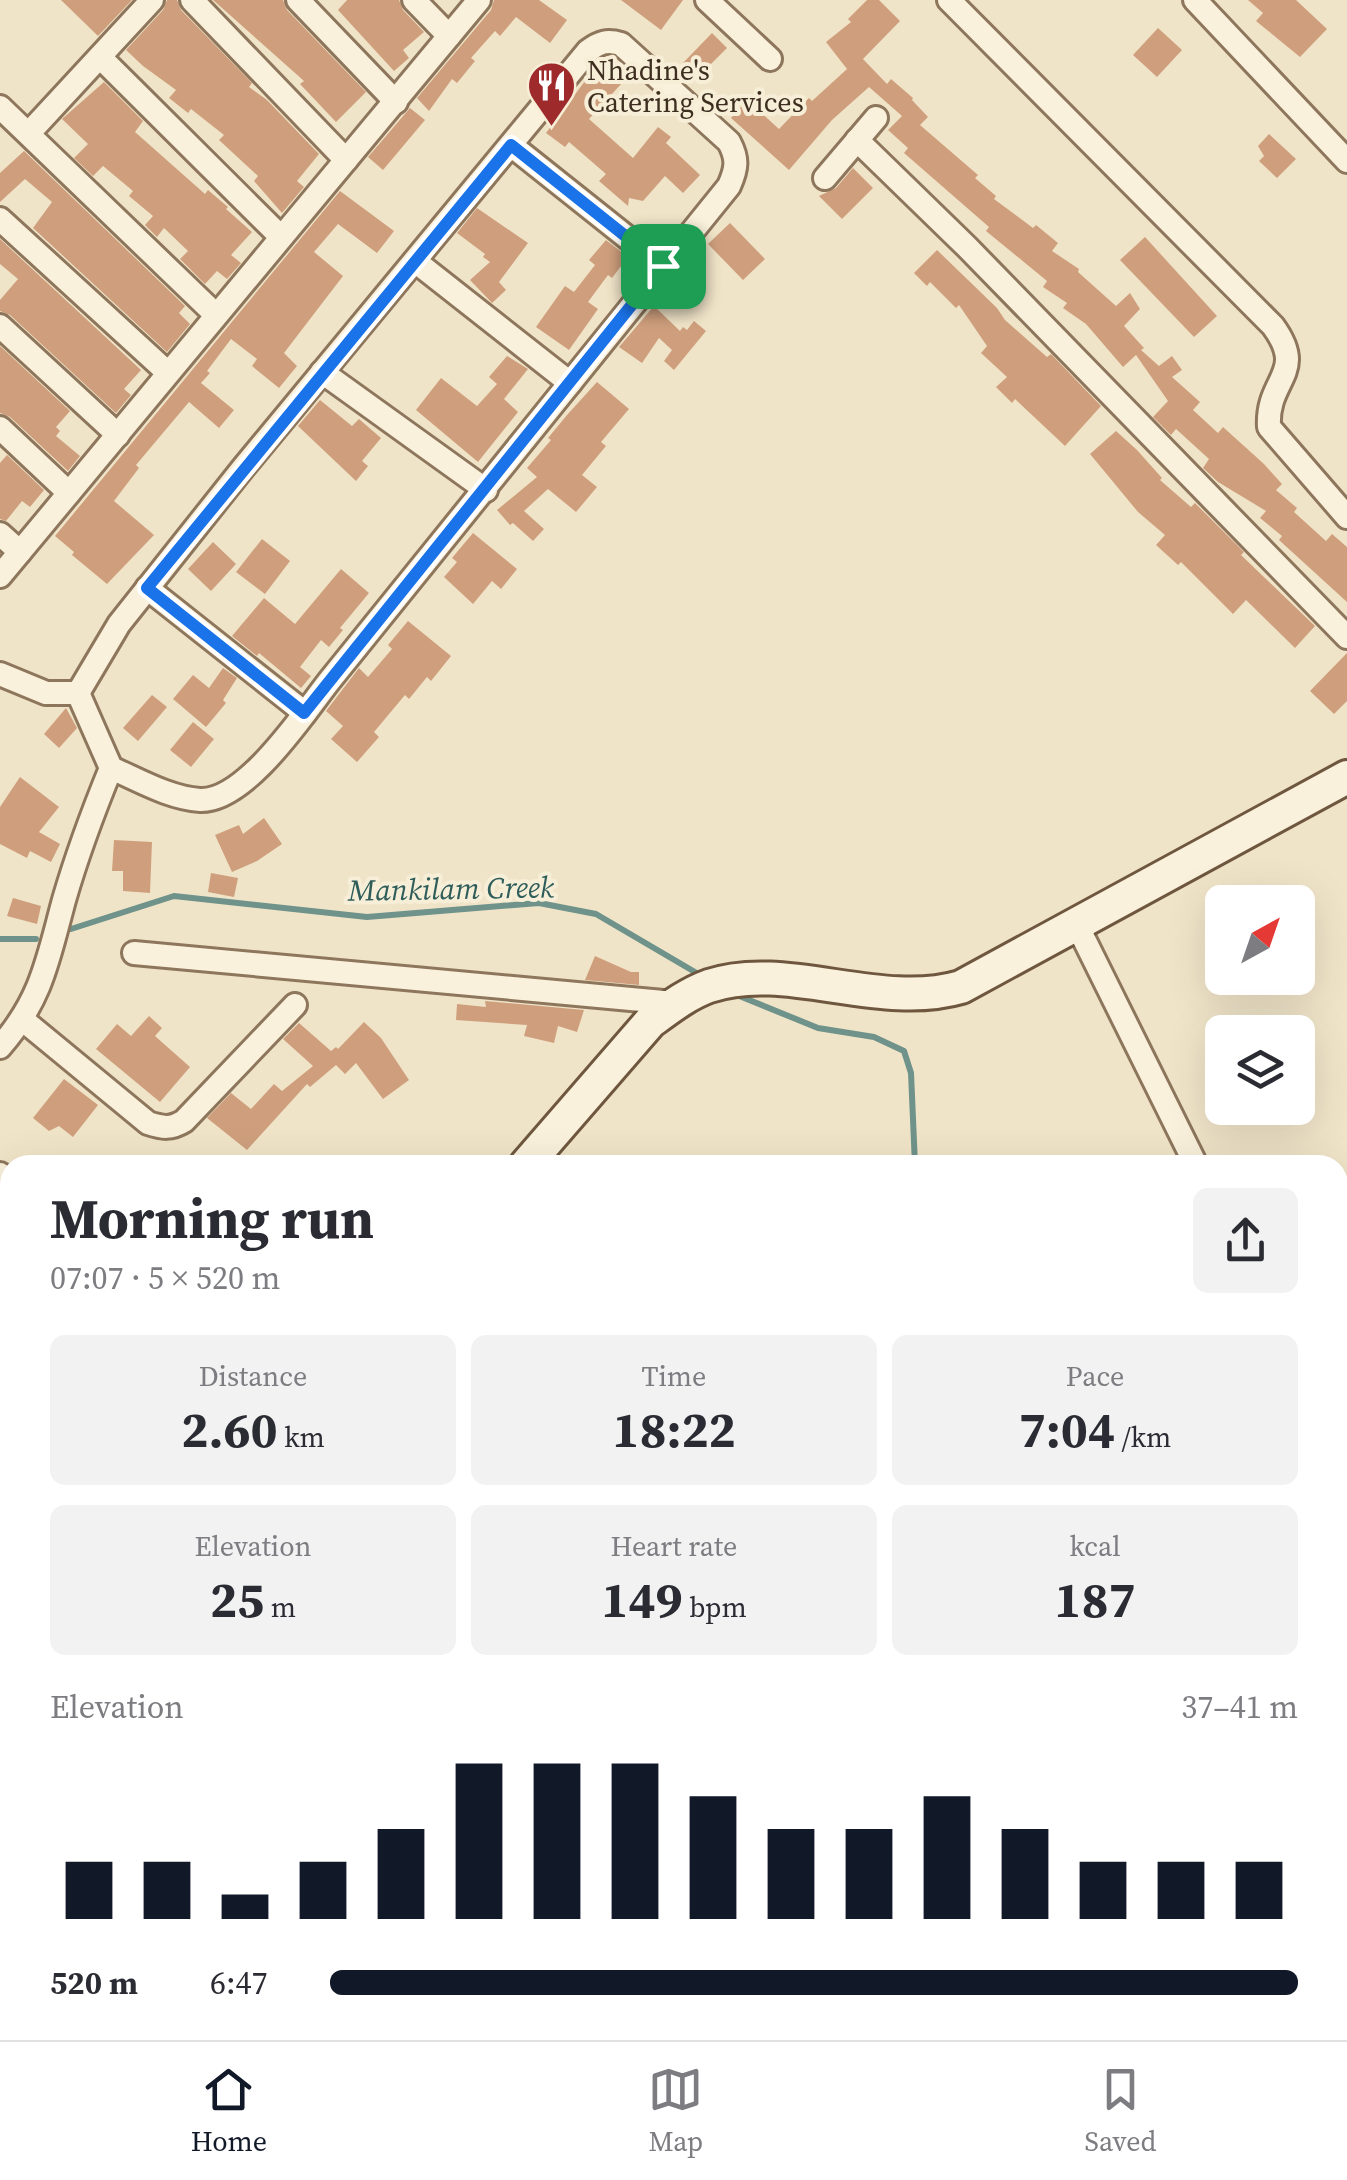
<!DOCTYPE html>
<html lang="en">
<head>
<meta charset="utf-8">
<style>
	body { margin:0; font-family:"Source Serif 4",serif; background:#f2f2f3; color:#2b2b33; height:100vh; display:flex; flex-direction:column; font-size:38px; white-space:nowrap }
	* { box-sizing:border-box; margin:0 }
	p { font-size:32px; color:#7c7c81 }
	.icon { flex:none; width:55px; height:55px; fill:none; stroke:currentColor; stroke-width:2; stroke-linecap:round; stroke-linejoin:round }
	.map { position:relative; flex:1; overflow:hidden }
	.side { position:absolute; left:0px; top:1155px; width:1348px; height:885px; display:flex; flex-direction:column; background:#fff; border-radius:30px 30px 0 0; box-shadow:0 10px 40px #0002 }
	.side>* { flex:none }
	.needle { width:65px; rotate:40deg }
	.fabs { position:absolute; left:1205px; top:885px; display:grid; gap:20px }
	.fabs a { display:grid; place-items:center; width:110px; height:110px; border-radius:15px; background:#fff; box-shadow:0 10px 40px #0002; font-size:50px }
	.pin { position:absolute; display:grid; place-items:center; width:85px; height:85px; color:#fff; margin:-42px; border-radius:20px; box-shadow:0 5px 15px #0006 }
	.round { display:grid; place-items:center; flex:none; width:105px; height:105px; border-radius:15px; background:#f2f2f3 }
	.overview { display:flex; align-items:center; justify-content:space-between; height:170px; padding:0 50px }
	h1 { font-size:55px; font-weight:700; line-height:75px }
	.metrics { display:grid; grid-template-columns:repeat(3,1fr); gap:15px; height:170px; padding:10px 50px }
	.metrics div { display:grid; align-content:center; border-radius:15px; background:#f2f2f3; text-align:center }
	.metrics b { font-size:50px; font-weight:700 }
	.metrics small { font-size:28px; font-weight:400 }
	.metrics p { font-size:28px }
	.chart { height:280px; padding:20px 50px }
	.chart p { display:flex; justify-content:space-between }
	.chart svg { width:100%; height:180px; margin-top:10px; stroke:#111827; stroke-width:6 }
	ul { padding:0 50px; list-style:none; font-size:32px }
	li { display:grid; grid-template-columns:160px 120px 1fr; align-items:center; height:75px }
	li i { height:25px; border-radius:12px; background:#111827 }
	.dock { display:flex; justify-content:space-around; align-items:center; height:140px; border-top:2px solid #e1e1e2; background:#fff; font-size:28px; color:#7c7c81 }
	.dock a { display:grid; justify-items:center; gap:5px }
	.dock .selected { color:#111827 }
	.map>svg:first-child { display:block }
	.green { fill:#c9cf9b }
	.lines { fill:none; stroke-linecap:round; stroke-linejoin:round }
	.stream { stroke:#6f938a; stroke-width:6 }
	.building { fill:#cf9f7d }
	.lane-casing { stroke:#8d765c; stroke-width:16 }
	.street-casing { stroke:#8d765c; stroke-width:28 }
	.secondary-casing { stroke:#6f573f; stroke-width:38 }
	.lane { stroke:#faf1dc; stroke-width:11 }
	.street { stroke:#faf1dc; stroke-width:22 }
	.secondary { stroke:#faf1dc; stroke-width:32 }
	.route-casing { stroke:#fff; stroke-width:20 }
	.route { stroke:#1a73e8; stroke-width:12 }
	.labels { text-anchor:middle; stroke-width:8; stroke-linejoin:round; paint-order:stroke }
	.poi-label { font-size:28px; fill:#3d2e20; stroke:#f7eed8; text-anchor:start }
	.water-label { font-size:30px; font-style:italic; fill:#2f5d5a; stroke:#f7eed8 }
</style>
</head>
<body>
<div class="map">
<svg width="1347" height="2040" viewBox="0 0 1347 2040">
	<rect width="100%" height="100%" fill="#f0e4c8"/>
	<polygon class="green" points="984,2030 1192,2030 1179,2040 972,2040"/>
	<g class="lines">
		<g class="stream">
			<polyline points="71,929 174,896 367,917 539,903 596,914 700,975"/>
			<polyline points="0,939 36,939"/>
			<polyline points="732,993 818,1028 874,1037 904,1051 911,1073 915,1165"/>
			<polyline points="1279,2030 1284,2040"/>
		</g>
	</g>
	<g class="building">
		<polygon points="61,0 132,0 98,36"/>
		<polygon points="167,0 177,0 181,10 252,83 249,87 267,100 319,154 297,181 304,187 282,213 254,181 258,176 219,140 224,135 191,109 188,113 169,98 176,90 143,66 126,50 163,10"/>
		<polygon points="213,0 283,0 287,10 366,92 336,122 300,84 304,81"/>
		<polygon points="347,0 399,0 403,10 424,32 403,50 409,58 394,71 338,10"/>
		<polygon points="494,0 539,0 567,20 550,43 516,17 500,36 495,31 471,58 475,61 457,83 452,79 429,111 417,98 491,10"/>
		<polygon points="621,0 683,0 661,30"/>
		<polygon points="867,0 879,0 900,21 863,59 887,84 891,79 913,98 912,100 928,117 920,125 978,175 975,178 996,196 994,199 1033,228 1036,225 1058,243 1052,251 1079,269 1078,272 1116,306 1130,293 1140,309 1124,326 1144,348 1141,350 1159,366 1172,356 1182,370 1172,377 1200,402 1193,410 1218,433 1223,427 1264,464 1282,484 1276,490 1297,508 1294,512 1326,541 1332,534 1347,547 1347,602 1279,540 1282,536 1260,518 1266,511 1218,482 1203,468 1209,459 1176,429 1171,435 1153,417 1168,401 1136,355 1123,367 1086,324 1063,308 1067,303 1043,287 1047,281 986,231 989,227 904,153 908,148 888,130 902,116 869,87 832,120 789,170 731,118 747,100 779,129 809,98 812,101 847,69 826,42 851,22 848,19"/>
		<polygon points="1248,0 1296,0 1327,29 1300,57 1256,21 1263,13"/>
		<polygon points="1158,28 1182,50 1157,77 1133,55"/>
		<polygon points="712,33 727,48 698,77 683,63"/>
		<polygon points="600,61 623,82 589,119 633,158 658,127 671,137 666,143 700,175 683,193 665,176 643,201 629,198 628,206 599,181 606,174 569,142 565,147 546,133"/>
		<polygon points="104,82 143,121 135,132 205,194 208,190 228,207 226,209 252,232 231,255 241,263 227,279 217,271 205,284 180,259 188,251 164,228 157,237 145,225 153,216 129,196 133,191 103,166 93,176 74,158 88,144 62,119"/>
		<polygon points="410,108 425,120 383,170 368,157"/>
		<polygon points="1269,134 1296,159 1277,178 1259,161 1264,156 1258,146"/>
		<polygon points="24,151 185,306 179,313 190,324 167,352 33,228 52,202 25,179 0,202 0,173"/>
		<polygon points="853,168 873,188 842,219 819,196 836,188"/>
		<polygon points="340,191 394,231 377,253 338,224 314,252 343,276 284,353 297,366 279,388 252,366 257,359 231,339 207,371 210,373 201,383 234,410 219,428 189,402 136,465 139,468 114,501 154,535 107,584 72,555 74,552 55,536"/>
		<polygon points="477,208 528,243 499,282 506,290 492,303 470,280 490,262 483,257 485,254 457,233"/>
		<polygon points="730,223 765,259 743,280 708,244"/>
		<polygon points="1145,237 1217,316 1194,337 1120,260"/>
		<polygon points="0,239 141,370 124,389 131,395 116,413 10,315 0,311 0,300 18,279 0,264"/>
		<polygon points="606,240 628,257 612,278 608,275 588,302 598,309 569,350 536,327 565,286 574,292 595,265 589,260"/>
		<polygon points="937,250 997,308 1005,320 1047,357 1051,354 1101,406 1065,446 1015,399 1012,403 996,387 1007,377 981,353 987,346 959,305 956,308 930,282 927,286 914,273"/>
		<polygon points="654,306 680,331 683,327 687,330 694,321 706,331 674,370 664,361 672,350 659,338 642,363 619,347"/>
		<polygon points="0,346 70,411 56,427 60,431 56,436 80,456 68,471 10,417 0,413"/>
		<polygon points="507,356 528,369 504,399 518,412 478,462 416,410 441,378 477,406 497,384 489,377"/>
		<polygon points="597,382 629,409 601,442 606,446 582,475 597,487 576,512 548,489 524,511 544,529 533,541 513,523 510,525 497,510 537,477 527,468 551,440 548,438 567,415"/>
		<polygon points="320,400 352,426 359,419 381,438 362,461 368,466 356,481 298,426"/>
		<polygon points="1116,431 1137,450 1162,478 1160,480 1191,507 1195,503 1244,552 1241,555 1315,626 1295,648 1246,600 1233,614 1181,562 1178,565 1156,545 1165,535 1138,512 1090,454"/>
		<polygon points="7,455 44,490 30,507 22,501 6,521 0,519 0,463"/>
		<polygon points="473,533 517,569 501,589 492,581 473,604 444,577 457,562 452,558"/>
		<polygon points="262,539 290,561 265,594 236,572"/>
		<polygon points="213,542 236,564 211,591 188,569"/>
		<polygon points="341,569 369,593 340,628 343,630 329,647 321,640 300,667 311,676 301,688 259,653 257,656 232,636 264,598 295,624"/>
		<polygon points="408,621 451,656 431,681 427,677 409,699 405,695 374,732 379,737 357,762 331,739 343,726 326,711 359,668 368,677 392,649 388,645"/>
		<polygon points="1347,653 1347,701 1334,714 1310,691"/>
		<polygon points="223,668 237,678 223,700 226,703 206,727 173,699 193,675 209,688"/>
		<polygon points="152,695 167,707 138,741 123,728"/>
		<polygon points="66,708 77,728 59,748 44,734"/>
		<polygon points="193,722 214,739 191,767 170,750"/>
		<polygon points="20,777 59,807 39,832 60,844 51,862 30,851 27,858 0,844 0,807"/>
		<polygon points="264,818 282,844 257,861 232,872 215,835 239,825 243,834"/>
		<polygon points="114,840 152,842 150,893 123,891 123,871 112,871"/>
		<polygon points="211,873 238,878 234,897 208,892"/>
		<polygon points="13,898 41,906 37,924 7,916"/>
		<polygon points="595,956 631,972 639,972 639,985 585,980"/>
		<polygon points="485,1001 584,1010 577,1032 558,1026 554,1043 524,1036 527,1025 456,1020 457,1004 486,1007"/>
		<polygon points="149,1016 162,1028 155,1036 190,1067 160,1102 96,1049 117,1024 131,1036"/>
		<polygon points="364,1022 381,1038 409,1080 383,1099 356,1063 345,1074 336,1065 310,1087 307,1084 247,1150 207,1118 231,1093 251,1109 274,1084 282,1091 313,1066 283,1039 299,1023 331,1051 336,1047 338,1049"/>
		<polygon points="64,1079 98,1105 73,1137 59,1126 49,1131 33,1118"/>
	</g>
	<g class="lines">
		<defs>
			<g id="lane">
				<polyline points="0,1707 10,1721"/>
				<polyline points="0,1862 10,1871"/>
			</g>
			<g id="street">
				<polyline points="192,0 346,160"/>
				<polyline points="298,0 396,102"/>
				<polyline points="414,0 449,36"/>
				<polyline points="707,0 770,59"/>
				<path d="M949,0L1273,326C1308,374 1266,378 1269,427L1347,517"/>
				<polyline points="1195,0 1347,161"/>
				<polyline points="100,57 281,237"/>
				<polyline points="0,107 215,314"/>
				<polyline points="29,133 152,0"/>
				<polyline points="857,140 967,247 1347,637"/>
				<polyline points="511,145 663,266"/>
				<polyline points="825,178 876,118"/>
				<polyline points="0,219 167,372"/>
				<polyline points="415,261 570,383"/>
				<polyline points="0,326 118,435"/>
				<polyline points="322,372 486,490"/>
				<polyline points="0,428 69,493"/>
				<polyline points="0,534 20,552"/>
				<polyline points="0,576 479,0"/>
				<polyline points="147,588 305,713"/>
				<polyline points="0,674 46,693 78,693"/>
				<path d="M78,693L119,624L243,468L588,51C600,42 607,40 621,44L729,142C738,159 737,168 729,186L330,680C304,713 246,802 200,800C169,798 139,780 111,768"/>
				<polyline points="1077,925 1196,1165"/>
				<polyline points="134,953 674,1003"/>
				<path d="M23,1020L148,1123C163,1128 171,1129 184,1121L295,1005"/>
				<path d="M0,1047C42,999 48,959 64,900C77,855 93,812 111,768L78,693"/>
				<polyline points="0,1174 10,1182"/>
				<polyline points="1338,1350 1347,1344"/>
				<polyline points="1338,1459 1347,1453"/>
				<polyline points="1338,1516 1338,1539"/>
				<polyline points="1338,1693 1347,1726"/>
				<polyline points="322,2040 329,2030"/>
				<polyline points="415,2040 422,2030 431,2040"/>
				<polyline points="526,2040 538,2030"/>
				<polyline points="654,2040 666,2030"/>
				<polyline points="773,2040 784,2030"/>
				<polyline points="898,2040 910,2030"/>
			</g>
			<g id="secondary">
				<path d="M526,1165L650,1022C669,1008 687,994 709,986C786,960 879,1011 961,987L1347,777"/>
				<polyline points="0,1982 10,1963"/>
			</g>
		</defs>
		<use href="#lane" class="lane-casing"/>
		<use href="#street" class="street-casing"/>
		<use href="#secondary" class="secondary-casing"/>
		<use href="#lane" class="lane"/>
		<use href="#street" class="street"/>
		<use href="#secondary" class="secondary"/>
	</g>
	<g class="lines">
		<defs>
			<polygon id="route" points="511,145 663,266 304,713 147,588"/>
		</defs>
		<use href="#route" class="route-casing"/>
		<use href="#route" class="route"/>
	</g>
	<defs>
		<symbol id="restaurant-pin" viewBox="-11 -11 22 30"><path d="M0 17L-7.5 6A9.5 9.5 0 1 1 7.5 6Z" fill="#9e2a2b" stroke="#f7eed8"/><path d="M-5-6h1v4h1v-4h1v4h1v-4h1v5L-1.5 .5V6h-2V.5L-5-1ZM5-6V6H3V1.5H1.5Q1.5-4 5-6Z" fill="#fff"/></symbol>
	</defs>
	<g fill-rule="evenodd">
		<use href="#restaurant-pin" x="524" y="58" width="55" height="75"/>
	</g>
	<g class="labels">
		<g class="poi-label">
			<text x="587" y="80">Nhadine's<tspan x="587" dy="32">Catering Services</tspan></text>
		</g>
		<g class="water-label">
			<text transform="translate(451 889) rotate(-1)" y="10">Mankilam Creek</text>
		</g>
	</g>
</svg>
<div class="fabs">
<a><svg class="needle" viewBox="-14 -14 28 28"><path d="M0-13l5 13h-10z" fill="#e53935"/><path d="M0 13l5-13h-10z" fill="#7c7c81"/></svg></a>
<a><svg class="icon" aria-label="layers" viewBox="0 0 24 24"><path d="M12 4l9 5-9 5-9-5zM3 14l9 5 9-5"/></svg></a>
</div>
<div class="pin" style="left:663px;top:266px;background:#1e9e55"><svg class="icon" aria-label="arrive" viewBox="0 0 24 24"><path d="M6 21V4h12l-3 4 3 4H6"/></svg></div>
<section class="side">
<div class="overview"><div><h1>Morning run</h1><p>07:07 · 5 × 520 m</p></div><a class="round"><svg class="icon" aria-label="share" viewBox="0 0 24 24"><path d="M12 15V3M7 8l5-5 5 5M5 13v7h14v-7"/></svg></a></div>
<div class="metrics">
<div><p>Distance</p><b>2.60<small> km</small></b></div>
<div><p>Time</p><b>18:22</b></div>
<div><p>Pace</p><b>7:04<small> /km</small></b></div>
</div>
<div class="metrics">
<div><p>Elevation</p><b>25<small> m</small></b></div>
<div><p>Heart rate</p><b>149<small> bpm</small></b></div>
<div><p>kcal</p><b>187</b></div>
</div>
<div class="chart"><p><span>Elevation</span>37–41 m</p>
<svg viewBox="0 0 160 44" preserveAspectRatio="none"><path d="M5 44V30M15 44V30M25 44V38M35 44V30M45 44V22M55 44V6M65 44V6M75 44V6M85 44V14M95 44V22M105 44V22M115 44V14M125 44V22M135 44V30M145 44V30M155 44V30"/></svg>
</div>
<ul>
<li><b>520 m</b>6:47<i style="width:100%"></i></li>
</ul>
</section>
</div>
<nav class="dock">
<a class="selected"><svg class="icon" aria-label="home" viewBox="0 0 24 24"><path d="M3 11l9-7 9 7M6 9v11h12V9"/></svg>Home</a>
<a><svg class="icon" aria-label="map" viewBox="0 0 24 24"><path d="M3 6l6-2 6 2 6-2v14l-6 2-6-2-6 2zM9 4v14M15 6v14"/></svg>Map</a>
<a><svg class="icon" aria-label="saved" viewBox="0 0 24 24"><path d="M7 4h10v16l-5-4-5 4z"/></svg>Saved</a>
</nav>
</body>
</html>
